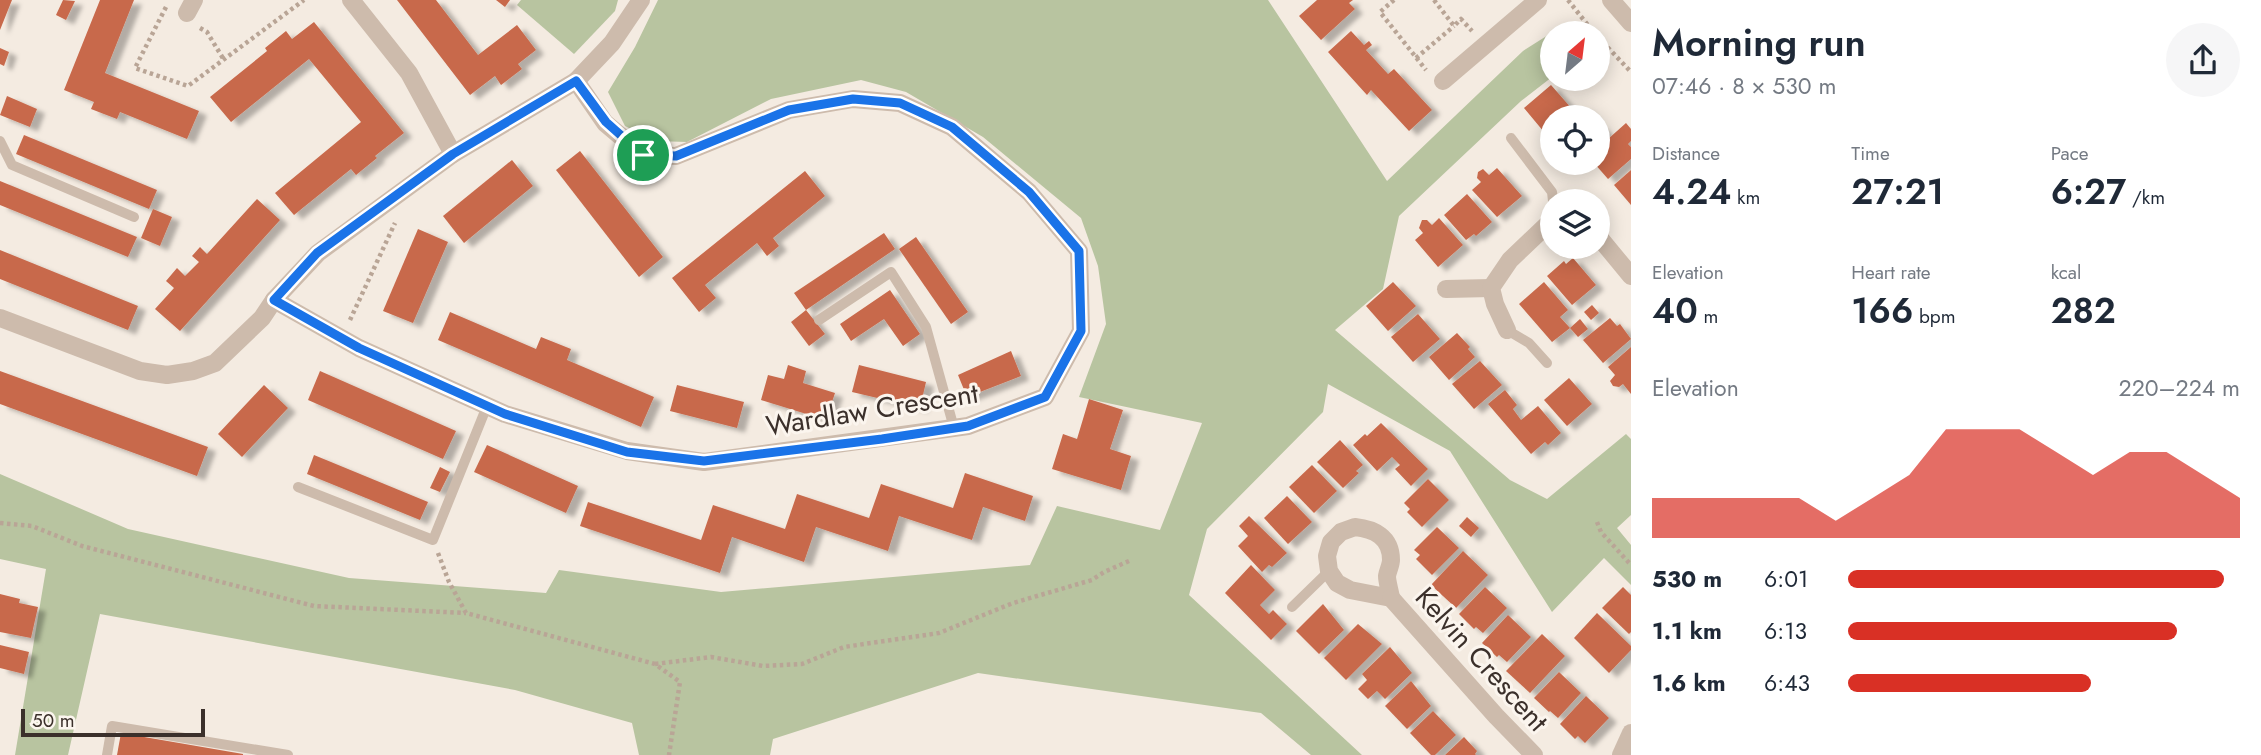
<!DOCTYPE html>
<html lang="en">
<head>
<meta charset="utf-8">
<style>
	body { margin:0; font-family:Jost,sans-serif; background:#f6f6f7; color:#1f2937; height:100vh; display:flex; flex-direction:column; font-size:26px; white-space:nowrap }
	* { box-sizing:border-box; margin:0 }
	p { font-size:23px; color:#747a83 }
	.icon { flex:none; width:38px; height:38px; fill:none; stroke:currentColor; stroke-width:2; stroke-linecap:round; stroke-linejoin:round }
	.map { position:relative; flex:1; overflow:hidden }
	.side { display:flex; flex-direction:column; background:#fff; width:630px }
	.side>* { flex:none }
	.needle { width:46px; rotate:28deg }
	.tools { position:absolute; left:1540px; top:21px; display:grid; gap:14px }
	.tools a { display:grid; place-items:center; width:70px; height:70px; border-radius:50%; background:#fff; box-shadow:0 4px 18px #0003; font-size:35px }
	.scale { position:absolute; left:21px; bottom:18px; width:184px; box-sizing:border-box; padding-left:7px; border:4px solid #3b302b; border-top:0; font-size:19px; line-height:24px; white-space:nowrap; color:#3b302b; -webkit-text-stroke:5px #fbf5ee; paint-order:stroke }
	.pin { position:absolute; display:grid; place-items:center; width:60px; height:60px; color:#fff; margin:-30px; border:4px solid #fff; border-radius:50%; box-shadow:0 2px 7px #0007 }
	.round { display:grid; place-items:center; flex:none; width:74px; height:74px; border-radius:37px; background:#f6f6f7 }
	.summary { display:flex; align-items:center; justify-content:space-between; height:119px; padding:0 21px }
	h1 { font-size:38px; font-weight:600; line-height:52px }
	.stats { display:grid; grid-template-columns:repeat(3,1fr); gap:10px; height:119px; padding:7px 21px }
	.stats div { display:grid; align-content:center }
	.stats b { font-size:35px; font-weight:600 }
	.stats small { font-size:19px; font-weight:400 }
	.stats p { font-size:19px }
	.chart { height:196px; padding:14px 21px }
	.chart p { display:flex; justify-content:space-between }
	.chart svg { width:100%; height:126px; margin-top:7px; fill:#d93025; opacity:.7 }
	ul { padding:0 21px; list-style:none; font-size:23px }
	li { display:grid; grid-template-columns:112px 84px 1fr; align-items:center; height:52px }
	li i { height:18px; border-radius:9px; background:#d93025 }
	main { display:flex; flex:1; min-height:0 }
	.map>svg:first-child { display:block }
	.green { fill:#b8c4a0 }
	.building { fill:#c8694b; filter:url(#shadow) }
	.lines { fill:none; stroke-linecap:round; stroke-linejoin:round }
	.path { stroke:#b9a596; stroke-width:4.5; stroke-dasharray:3.5 3.5; stroke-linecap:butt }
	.service { stroke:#cdbbac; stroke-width:10 }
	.minor { stroke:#cdbbac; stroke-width:18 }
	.tertiary { stroke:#cdbbac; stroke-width:18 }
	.route-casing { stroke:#fff; stroke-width:14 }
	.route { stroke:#1a73e8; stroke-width:9 }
	.labels { text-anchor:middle; stroke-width:6; stroke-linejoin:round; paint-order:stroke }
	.street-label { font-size:28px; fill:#3b302b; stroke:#fbf5ee }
</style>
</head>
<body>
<main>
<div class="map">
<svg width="1631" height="755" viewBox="0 0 1631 755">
	<defs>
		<filter id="shadow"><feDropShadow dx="8" dy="4.5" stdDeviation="2" flood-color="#0004"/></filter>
	</defs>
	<rect width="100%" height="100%" fill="#f4ebe1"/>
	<g class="green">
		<polygon points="521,0 618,0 615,11 574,54 517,5"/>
		<polygon points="658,0 1268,0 1387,181 1523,51 1556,30 1572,29 1580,33 1552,33 1552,77 1521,101 1399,216 1383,289 1335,330 1510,480 1547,499 1626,434 1631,439 1631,515 1617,528 1631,545 1631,585 1604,558 1552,612 1450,451 1328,384 1323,412 1207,529 1189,595 1362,755 1311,755 1261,713 978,673 773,739 770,755 639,755 632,723 515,690 100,614 68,755 15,755 46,569 0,559 0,474 128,529 349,578 546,593 559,570 721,592 1030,565 1057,506 1160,530 1202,423 1079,397 1106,324 1098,266 1081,218 983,137 906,92 861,80 771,99 687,142 655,141 625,126 608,92 635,47"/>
	</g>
	<g class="building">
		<polygon points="0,0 12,0 0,30"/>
		<polygon points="63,0 75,1 66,20 56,15"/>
		<polygon points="100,0 134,0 105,73 199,111 187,139 120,112 117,119 91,109 94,102 64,90"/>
		<polygon points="397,0 436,0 478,55 517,25 536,50 518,64 522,69 501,85 495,76 470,95"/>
		<polygon points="496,0 510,0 505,7"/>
		<polygon points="1317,0 1353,0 1349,3 1355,9 1321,40 1299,16"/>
		<polygon points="314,22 404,133 375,156 377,158 356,175 351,169 294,215 275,193 361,122 309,59 231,122 210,97 267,51 265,48 286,31 292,39"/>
		<polygon points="1351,31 1364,45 1369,41 1372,45 1366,50 1388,74 1394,69 1432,110 1409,131 1371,90 1367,95 1328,52"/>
		<polygon points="0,48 9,52 4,66 0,64"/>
		<polygon points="1551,85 1572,109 1562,117 1552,117 1552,125 1544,132 1524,108"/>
		<polygon points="7,96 37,109 30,127 0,115"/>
		<polygon points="1584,107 1593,117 1573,117"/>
		<polygon points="1598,123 1606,133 1598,140"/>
		<polygon points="1626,123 1631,129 1631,141 1628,144 1631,147 1631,159 1608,179 1594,163 1598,163 1598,148"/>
		<polygon points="24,135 157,190 149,209 16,154"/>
		<polygon points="580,151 663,257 639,277 556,170"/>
		<polygon points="512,160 533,186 464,243 443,216"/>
		<polygon points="1497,168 1522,196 1497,217 1472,190 1481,182 1477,178 1478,172 1483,169 1489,175"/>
		<polygon points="1631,170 1631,205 1614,185"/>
		<polygon points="805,171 825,196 773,238 779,246 767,256 757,243 705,285 716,298 699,312 672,278"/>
		<polygon points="0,181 137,237 128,257 0,205"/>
		<polygon points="1467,194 1492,222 1476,236 1474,234 1466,240 1444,215"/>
		<polygon points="257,199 280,220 180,331 155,309 174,288 166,281 177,268 185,276 199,262 192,256 200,247 207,254"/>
		<polygon points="153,209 172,217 160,246 141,238"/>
		<polygon points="1439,218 1463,245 1438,267 1415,240 1423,233 1419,228 1422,220 1427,220 1432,225"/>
		<polygon points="418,229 448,242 413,323 383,311"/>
		<polygon points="884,233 895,249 806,310 825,334 809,346 791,322 806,310 794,293"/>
		<polygon points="916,237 968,312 951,324 899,249"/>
		<polygon points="0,250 138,306 128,330 0,279"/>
		<polygon points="1573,258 1596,285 1572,305 1547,276 1564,261 1566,264"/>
		<polygon points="1393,282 1416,306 1388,331 1366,306"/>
		<polygon points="1544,282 1568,310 1560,317 1570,328 1552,342 1519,304"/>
		<polygon points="890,290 920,334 903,346 884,319 851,341 840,324"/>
		<polygon points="1592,305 1599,313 1591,320 1584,312"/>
		<polygon points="450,312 536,349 541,337 571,349 567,360 654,397 641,427 438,340"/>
		<polygon points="1418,314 1440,339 1413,362 1391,337"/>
		<polygon points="1610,318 1617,326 1620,324 1631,339 1603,363 1583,340"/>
		<polygon points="1580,319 1588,329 1578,337 1570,328"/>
		<polygon points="1457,333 1470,347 1468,349 1475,357 1449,380 1429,357"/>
		<polygon points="1631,347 1631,394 1623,384 1619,387 1613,386 1610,381 1615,375 1608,367"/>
		<polygon points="1011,351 1021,376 967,397 958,375"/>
		<polygon points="1480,361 1502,385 1474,409 1452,384"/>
		<polygon points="788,365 806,371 803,383 835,393 826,420 761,400 768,375 784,379"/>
		<polygon points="859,365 926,382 920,408 852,392"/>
		<polygon points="0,371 208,447 197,476 0,404"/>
		<polygon points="320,371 456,431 443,459 308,400"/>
		<polygon points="1569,378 1592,404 1567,426 1544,400"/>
		<polygon points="264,385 288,408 242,457 218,434"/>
		<polygon points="677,385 744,402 737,428 670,411"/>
		<polygon points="1505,390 1517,405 1513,409 1521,420 1538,406 1561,433 1548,445 1545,442 1531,454 1488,404"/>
		<polygon points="1089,399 1123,410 1110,449 1131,456 1121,490 1052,469 1063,434 1077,439"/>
		<polygon points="1381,423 1428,469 1411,486 1395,469 1400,465 1392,457 1377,471 1353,445 1365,434 1367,436"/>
		<polygon points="1340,440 1363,465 1356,471 1359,473 1343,488 1317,462"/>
		<polygon points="487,445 578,486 566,513 474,472"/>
		<polygon points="314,455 428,502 420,520 307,474"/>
		<polygon points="1312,465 1337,491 1314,513 1289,487"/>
		<polygon points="440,467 450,472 440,492 430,488"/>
		<polygon points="965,473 1033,496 1025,521 983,507 972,540 899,516 888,551 816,527 804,562 732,537 720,573 580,526 588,502 701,540 713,505 785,529 797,494 869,518 881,484 953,508"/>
		<polygon points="1428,479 1449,500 1422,527 1407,512 1410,509 1404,503"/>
		<polygon points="1287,496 1312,522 1288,544 1264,518"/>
		<polygon points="1249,516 1287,553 1272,567 1269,565 1262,572 1238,546 1248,536 1239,526"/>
		<polygon points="1467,517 1479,528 1471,537 1459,526"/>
		<polygon points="1437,527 1459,548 1432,575 1416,559 1420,555 1414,550"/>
		<polygon points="1463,551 1488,575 1456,608 1431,585"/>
		<polygon points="1251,565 1275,590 1260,605 1269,614 1273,610 1287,624 1271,640 1225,593"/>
		<polygon points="1485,587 1507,608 1483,633 1476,627 1474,629 1459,614"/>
		<polygon points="1623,587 1631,595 1631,632 1629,634 1602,608"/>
		<polygon points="0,594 20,599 19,603 38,607 31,638 0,632"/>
		<polygon points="1323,604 1344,630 1319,654 1296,631"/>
		<polygon points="1597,613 1631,646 1631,650 1609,673 1574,638"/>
		<polygon points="1508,615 1531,637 1507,662 1499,655 1497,657 1482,643"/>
		<polygon points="1358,624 1382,644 1346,680 1324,658"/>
		<polygon points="1542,634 1565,656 1530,693 1506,671"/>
		<polygon points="0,645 29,652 24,674 0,668"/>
		<polygon points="1390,647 1412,673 1385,699 1377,691 1368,699 1358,689 1367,680 1362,674"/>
		<polygon points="1559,672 1581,693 1558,718 1550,711 1549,712 1534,698"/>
		<polygon points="1411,681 1431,706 1407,729 1385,706"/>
		<polygon points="1586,696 1609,718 1585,743 1578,736 1575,739 1560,724"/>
		<polygon points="1433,711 1456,735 1435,755 1431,755 1410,733"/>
		<polygon points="121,733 243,754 243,755 117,755"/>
		<polygon points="1464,737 1477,751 1475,754 1476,755 1445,755"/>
	</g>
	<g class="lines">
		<g class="path">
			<polyline points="1394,0 1380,12 1426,70"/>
			<polyline points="1434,0 1454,26 1461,19 1472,31"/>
			<polyline points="1568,0 1594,33"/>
			<polyline points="166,7 135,68 188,86 304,0"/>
			<polyline points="200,28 207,32 224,60"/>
			<polyline points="1598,37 1631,72"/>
			<polyline points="1416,58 1454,26"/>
			<polyline points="350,320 395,223"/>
			<polyline points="1597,522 1601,532 1631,565"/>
			<polyline points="0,523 32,526 82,546 314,606 466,613"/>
			<polyline points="438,553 449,582 466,613 655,664 680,682 669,755"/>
			<polyline points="655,664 711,657 763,666 802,664 844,647 939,633 1013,603 1092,580 1104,572 1129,561"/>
		</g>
		<g class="service">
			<polyline points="1511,138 1552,192 1553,201"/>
			<polyline points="0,141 12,165 134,217"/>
			<polyline points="819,320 891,272 926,327 954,428"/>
			<polyline points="1507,330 1529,343 1547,363"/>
			<polyline points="298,487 433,540 487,406"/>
			<polyline points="1292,607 1329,571"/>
			<polyline points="107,755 112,726 288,755"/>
		</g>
		<g class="minor">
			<polyline points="351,0 409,73 453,154"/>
			<polyline points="187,13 194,0"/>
			<polyline points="1443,81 1538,0"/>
			<polyline points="1598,236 1631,276"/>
			<polyline points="1446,289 1491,288"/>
			<polyline points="274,300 359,348 505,414 627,451 704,462 968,426 1045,397 1081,331 1079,251 1029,192 952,127 900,103 853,99 789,110 676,156 643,155 605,123 576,81"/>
			<polyline points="0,318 140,371 167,375 193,371 215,363 262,318 274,300 318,253 453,154 576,81 612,43 641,0"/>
			<polyline points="1507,330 1495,304 1491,288 1510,260 1552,220"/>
			<path d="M1355,527C1374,529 1391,537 1391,560C1391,565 1388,570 1387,576C1387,582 1390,591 1391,598L1350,590L1337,583L1329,571L1327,556L1331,542L1341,532Z"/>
			<polyline points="1391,598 1496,716 1534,755"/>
			<polyline points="1621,755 1631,733"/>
		</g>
		<polyline class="tertiary" points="1611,0 1631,23"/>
	</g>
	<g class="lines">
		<defs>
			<polygon id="route" points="576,81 606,122 643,155 676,156 789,110 853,99 900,103 952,127 1029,192 1079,251 1081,331 1045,397 968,426 882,439 704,461 627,452 505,414 359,348 274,300 317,253 453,154"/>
		</defs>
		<use href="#route" class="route-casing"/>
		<use href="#route" class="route"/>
	</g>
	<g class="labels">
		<g class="street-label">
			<text transform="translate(872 409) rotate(-9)" y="10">Wardlaw Crescent</text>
			<text transform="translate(1482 659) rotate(48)" y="10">Kelvin Crescent</text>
		</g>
	</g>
</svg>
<div class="tools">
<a><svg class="needle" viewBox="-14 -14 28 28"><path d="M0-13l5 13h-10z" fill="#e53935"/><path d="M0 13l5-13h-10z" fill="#747a83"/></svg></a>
<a><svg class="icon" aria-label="locate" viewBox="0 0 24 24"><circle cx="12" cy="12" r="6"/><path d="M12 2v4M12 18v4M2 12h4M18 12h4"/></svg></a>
<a><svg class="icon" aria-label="layers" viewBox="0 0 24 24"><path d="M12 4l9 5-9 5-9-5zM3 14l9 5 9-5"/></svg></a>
</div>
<div class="scale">50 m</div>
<div class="pin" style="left:643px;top:155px;background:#1e9e55"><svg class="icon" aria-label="arrive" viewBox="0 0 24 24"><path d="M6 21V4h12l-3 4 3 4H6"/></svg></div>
</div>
<section class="side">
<div class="summary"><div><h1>Morning run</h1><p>07:46 · 8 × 530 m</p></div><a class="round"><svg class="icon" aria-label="share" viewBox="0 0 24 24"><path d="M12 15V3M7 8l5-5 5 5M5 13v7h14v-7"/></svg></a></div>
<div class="stats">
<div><p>Distance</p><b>4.24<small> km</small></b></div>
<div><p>Time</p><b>27:21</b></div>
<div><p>Pace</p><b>6:27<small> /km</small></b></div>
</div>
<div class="stats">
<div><p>Elevation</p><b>40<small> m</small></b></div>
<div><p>Heart rate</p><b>166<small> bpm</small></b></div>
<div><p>kcal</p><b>282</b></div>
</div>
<div class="chart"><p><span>Elevation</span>220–224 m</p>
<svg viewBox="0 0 160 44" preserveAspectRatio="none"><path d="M0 44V30L10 30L20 30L30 30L40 30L50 38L60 30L70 22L80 6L90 6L100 6L110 14L120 22L130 14L140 14L150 22L160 30V44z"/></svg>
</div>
<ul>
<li><b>530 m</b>6:01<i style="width:96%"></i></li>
<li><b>1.1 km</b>6:13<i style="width:84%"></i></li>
<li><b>1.6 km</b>6:43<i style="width:62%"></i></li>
</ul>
</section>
</main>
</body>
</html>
